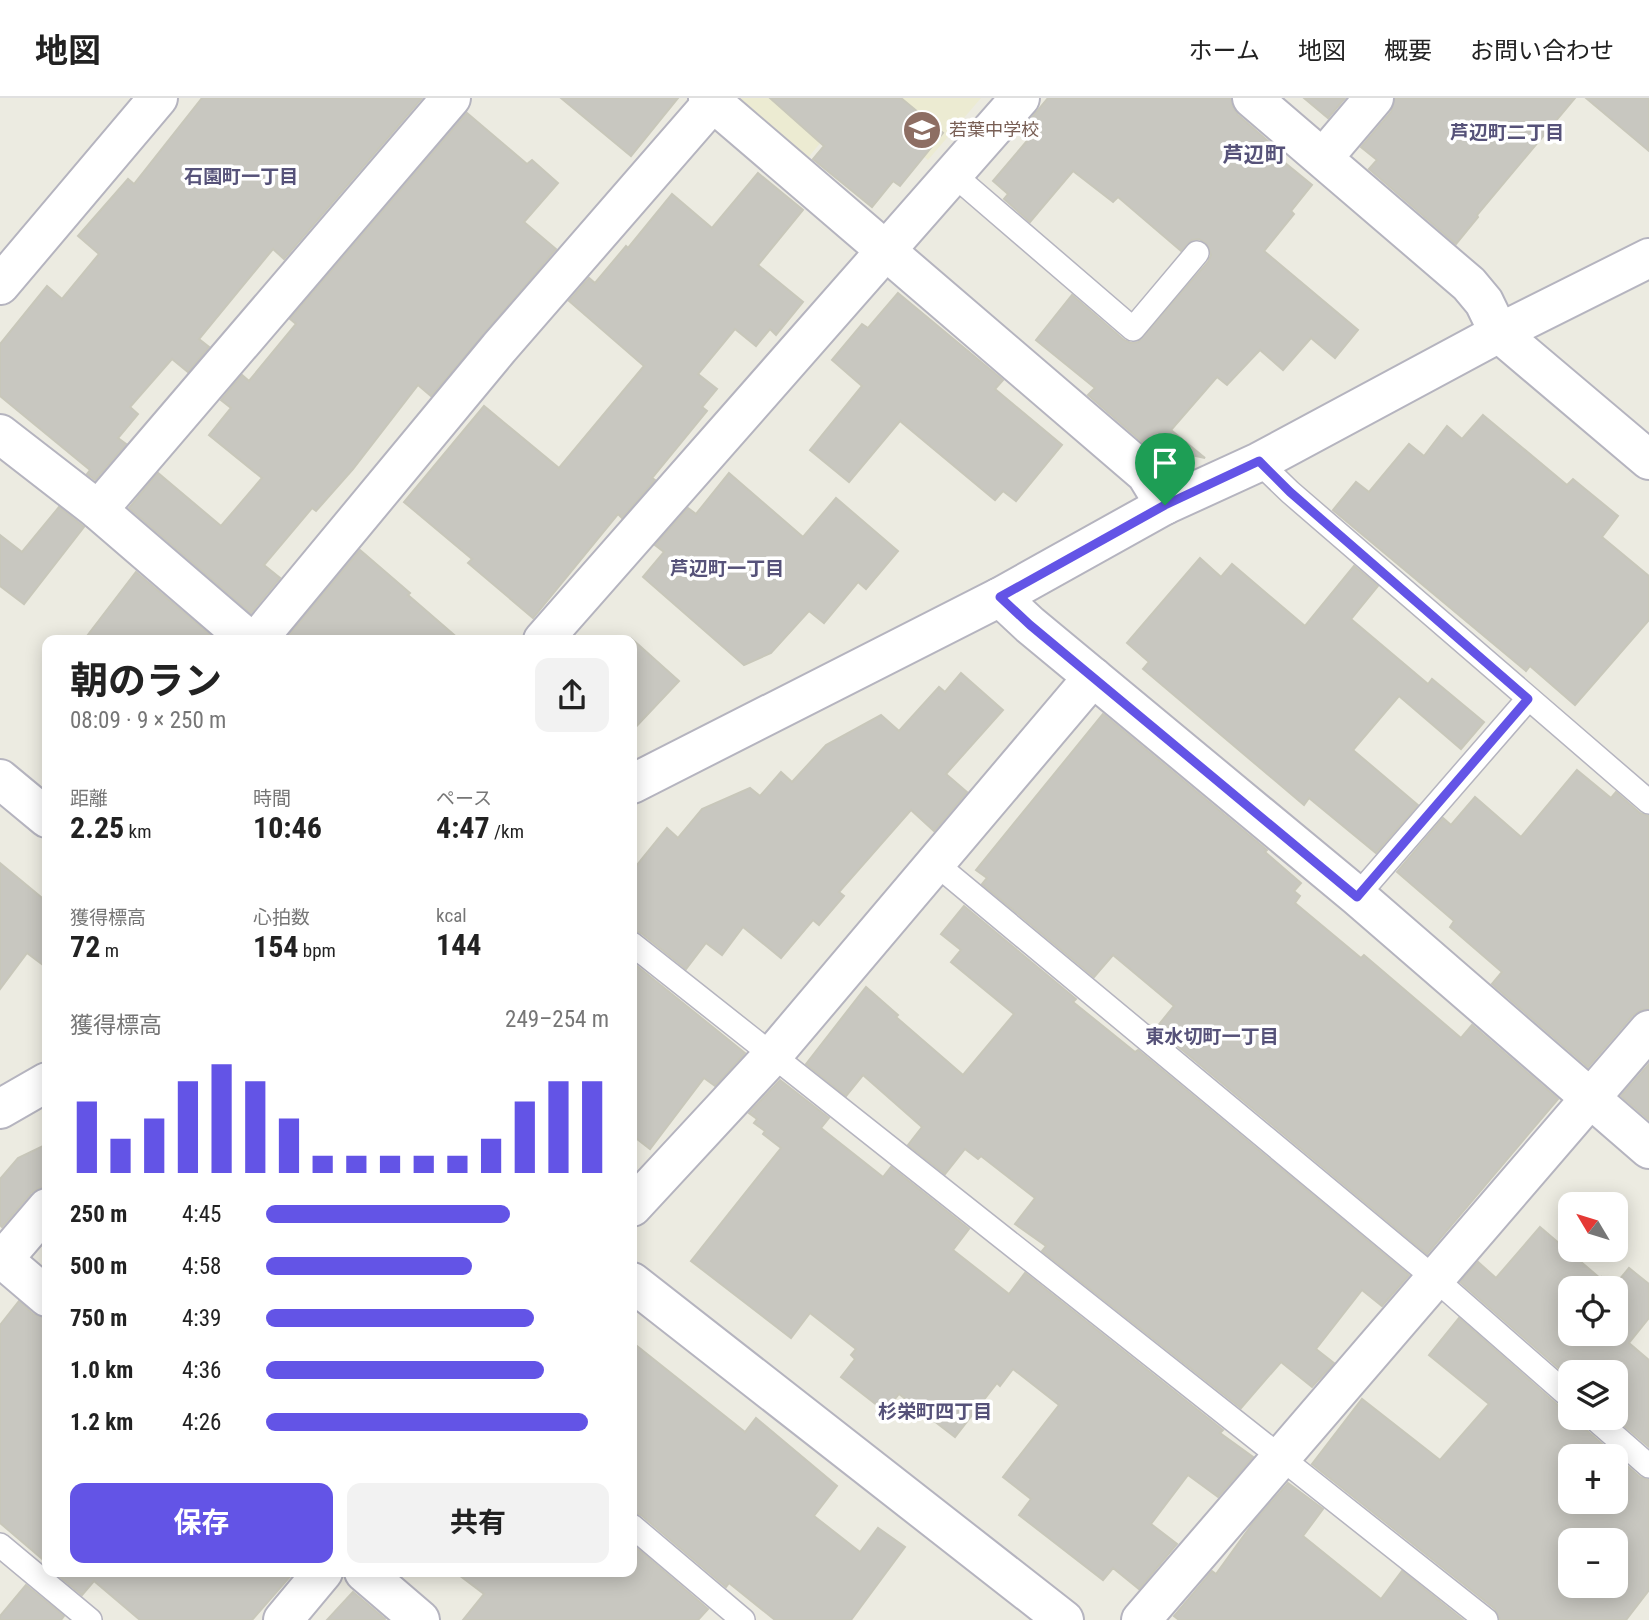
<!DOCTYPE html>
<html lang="ja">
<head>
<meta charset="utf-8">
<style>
	body { margin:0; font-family:"Roboto Condensed","Noto Sans JP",sans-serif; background:#f2f2f2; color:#222; height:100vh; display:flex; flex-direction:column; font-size:26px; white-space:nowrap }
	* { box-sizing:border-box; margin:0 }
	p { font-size:23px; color:#767676 }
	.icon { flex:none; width:38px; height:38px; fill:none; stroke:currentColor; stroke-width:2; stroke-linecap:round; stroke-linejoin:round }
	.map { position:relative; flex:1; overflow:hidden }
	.sheet { position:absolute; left:42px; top:537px; width:595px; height:942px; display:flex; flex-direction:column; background:#fff; border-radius:14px; box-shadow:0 4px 18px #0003 }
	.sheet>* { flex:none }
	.needle { width:46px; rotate:308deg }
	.buttons { position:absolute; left:1558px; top:1094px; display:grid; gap:14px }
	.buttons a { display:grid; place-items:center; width:70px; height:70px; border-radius:14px; background:#fff; box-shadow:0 4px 18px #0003; font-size:35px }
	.pin { position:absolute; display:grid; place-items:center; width:60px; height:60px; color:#fff; margin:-72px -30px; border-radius:50% 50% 50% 0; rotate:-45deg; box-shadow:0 0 7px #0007 }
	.pin .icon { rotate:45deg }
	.round { display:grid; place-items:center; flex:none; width:74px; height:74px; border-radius:14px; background:#f2f2f2 }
	.head { display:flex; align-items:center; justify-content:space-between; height:119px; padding:0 28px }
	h1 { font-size:38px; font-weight:700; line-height:52px }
	.figures { display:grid; grid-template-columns:repeat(3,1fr); gap:10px; height:119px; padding:7px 28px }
	.figures div { display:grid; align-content:center }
	.figures b { font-size:30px; font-weight:700 }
	.figures small { font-size:19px; font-weight:400 }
	.figures p { font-size:19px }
	.chart { height:196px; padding:14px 28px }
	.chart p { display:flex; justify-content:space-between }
	.chart svg { width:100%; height:126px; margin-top:7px; stroke:#6354e6; stroke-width:6 }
	.button { display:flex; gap:14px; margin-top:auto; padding:14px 28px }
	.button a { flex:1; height:80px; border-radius:14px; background:#6354e6; color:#fff; font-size:28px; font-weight:700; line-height:80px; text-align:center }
	.button a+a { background:#f2f2f2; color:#222 }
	ul { padding:0 28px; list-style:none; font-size:23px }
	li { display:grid; grid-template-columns:112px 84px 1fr; align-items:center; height:52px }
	li i { height:18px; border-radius:9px; background:#6354e6 }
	header { display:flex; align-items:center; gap:42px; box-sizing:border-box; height:98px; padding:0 35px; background:#fff; border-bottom:2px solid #e0e0e0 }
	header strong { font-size:33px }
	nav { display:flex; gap:38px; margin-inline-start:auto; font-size:24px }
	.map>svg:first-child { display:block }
	.education { fill:#ecebd2 }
	.building { fill:#c8c7c0; stroke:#c8c7ba; stroke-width:2; fill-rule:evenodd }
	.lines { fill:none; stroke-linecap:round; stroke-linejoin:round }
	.service-casing { stroke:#b5b4bf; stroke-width:26 }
	.minor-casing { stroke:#b5b4bf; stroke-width:42 }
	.tertiary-casing { stroke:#b5b4bf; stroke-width:42 }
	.service { stroke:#fff; stroke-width:23 }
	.minor { stroke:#fff; stroke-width:38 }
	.tertiary { stroke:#fff; stroke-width:38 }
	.route-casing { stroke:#fff; stroke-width:14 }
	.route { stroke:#6354e6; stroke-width:9 }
	.labels { text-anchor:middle; stroke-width:7; stroke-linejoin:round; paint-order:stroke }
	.education-label { font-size:18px; fill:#785e54; stroke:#fff; text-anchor:start }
	.neighbourhood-label { font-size:19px; font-weight:bold; fill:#565279; stroke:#fff }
	.quarter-label { font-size:21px; font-weight:bold; fill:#565279; stroke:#fff }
</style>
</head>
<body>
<header>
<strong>地図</strong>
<nav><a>ホーム</a><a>地図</a><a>概要</a><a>お問い合わせ</a></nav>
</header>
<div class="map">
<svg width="1649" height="1522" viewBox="0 0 1649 1522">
	<rect width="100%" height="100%" fill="#ecebe1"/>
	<polygon class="education" points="735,0 981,0 928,62 855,3 807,61"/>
	<g class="building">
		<polygon points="202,0 422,0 284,161 273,151 199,241 209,249 188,274 172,261 130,309 138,316 118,340 126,346 95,382 87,376 90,372 0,298 0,246 47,188 62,201 99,156 78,138 128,81 134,86"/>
		<polygon points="561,0 678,0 631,58"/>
		<polygon points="770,0 901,0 943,35 900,88 893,83 872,109 813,61 824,48"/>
		<polygon points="1048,0 1231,0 1232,8 1238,17 1277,51 1273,55 1312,87 1291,113 1294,116 1264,153 1358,232 1335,260 1311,240 1283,272 1260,252 1227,287 1217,279 1171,332 1205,360 1146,347 1088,297 1095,290 1036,242 1072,197 1124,242 1131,245 1138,244 1208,164 1211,157 1206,145 1199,141 1192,142 1181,153 1118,99 1113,104 1073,73 1030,124 1004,101 1008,96 993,83 1032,37 1023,30"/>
		<polygon points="1304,0 1345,0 1328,20"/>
		<polygon points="1395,0 1575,0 1477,117 1478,119 1456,146 1369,71 1377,62 1361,49 1391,14"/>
		<polygon points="1586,0 1649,0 1649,53"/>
		<polygon points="467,15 527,66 532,62 558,85 524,124 556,151 431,298 418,287 353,371 316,413 312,410 264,467 280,480 251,515 129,410 158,375 221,428 262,380 209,337 231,310 221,302 242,277 249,283 296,226 290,221"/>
		<polygon points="758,75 803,112 758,167 803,204 776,237 770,231 756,248 735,231 698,276 717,291 702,309 707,313 652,380 655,382 622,420 618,416 533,520 468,465 472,461 404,404 484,308 559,370 644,268 569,203 589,180 595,185 626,148 628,150 672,96 712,130"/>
		<polygon points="898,195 1003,282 995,291 1062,347 1016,403 1003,393 995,402 900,323 849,384 810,352 862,288 832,262 862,226 868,230"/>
		<polygon points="1483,317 1567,387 1573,381 1618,418 1602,439 1649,478 1649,522 1575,607 1530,568 1526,573 1333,412 1356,384 1369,394 1409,346 1424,358 1447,328 1462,341"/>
		<polygon points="729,375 803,439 836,400 898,453 866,491 858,484 824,525 809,513 771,555 744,567 643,479 664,454 655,447 688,410 696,416"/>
		<polygon points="59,409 84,429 24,506 0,488 0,437 22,454"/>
		<polygon points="360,452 410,495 408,497 460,542 285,542"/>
		<polygon points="1200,460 1221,479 1232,466 1305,528 1354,468 1378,488 1351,521 1428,586 1432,581 1484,624 1461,651 1399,598 1353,652 1418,707 1376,755 1309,700 1304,707 1143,571 1149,564 1127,545"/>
		<polygon points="136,474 216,542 84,542"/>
		<polygon points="632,541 679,583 632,633"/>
		<polygon points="961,575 1003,612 946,676 967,694 934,733 911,712 839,794 844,798 819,827 813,822 781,860 743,829 722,857 706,845 686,871 641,835 632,832 632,773 667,730 678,740 702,711 750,690 760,698 781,674 792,684 826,647 881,617 899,633 939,589 945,594"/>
		<polygon points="1103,616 1267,752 1265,754 1301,785 1294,793 1300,798 1295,805 1361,860 1364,857 1461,940 1472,927 1558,1001 1427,1156 1156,930 1174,908 1113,857 1094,879 982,786 987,780 976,772"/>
		<polygon points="1577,672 1611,700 1616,694 1640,715 1649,718 1649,911 1641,912 1632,918 1588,969 1492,886 1502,874 1450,829 1454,823 1397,774 1443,720 1451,727 1475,699 1521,739"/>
		<polygon points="0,765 47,804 47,870 27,855 0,891"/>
		<polygon points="964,808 1076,901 1073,904 1135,954 1138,952 1409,1177 1382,1208 1362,1192 1316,1251 1334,1265 1312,1289 1281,1264 1241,1310 1042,1153 1046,1148 1015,1126 1035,1100 981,1058 978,1061 965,1051 945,1076 908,1047 922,1029 863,977 846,998 806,966 866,889 898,917 896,919 963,977 1014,916 951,864 961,852 941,836"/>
		<polygon points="632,864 745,955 715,988 704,980 650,1051 632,1037"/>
		<polygon points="1649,966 1649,1022 1621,998"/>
		<polygon points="780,982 829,1020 821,1030 883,1079 891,1069 969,1131 953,1152 1009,1196 1025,1175 1223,1332 1220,1335 1253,1359 1218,1399 1188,1377 1151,1426 1177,1446 1139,1491 1113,1470 1103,1482 1019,1417 1031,1401 1003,1379 1059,1307 1013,1271 1000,1288 997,1285 955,1339 899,1296 887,1311 884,1308 882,1311 841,1279 855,1261 851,1257 856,1251 810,1215 791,1240 691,1163 781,1050 763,1036 765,1033 754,1025 757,1021 749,1015"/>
		<polygon points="47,1046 47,1089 39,1090 31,1095 2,1129 0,1127 0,1081 18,1060"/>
		<path d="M1540,1129L1601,1181L1602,1179L1614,1188L1629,1170L1649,1186V1220L1629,1245L1649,1262V1349L1615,1320V1274H1570V1280L1460,1184L1478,1164L1496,1180ZM1570,1190H1615V1236H1570Z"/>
		<polygon points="19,1203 33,1216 47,1220 47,1465 0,1425 0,1227"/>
		<path d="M1459,1220L1561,1310L1570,1313V1320H1580L1585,1331L1640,1379L1649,1382V1492L1626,1522H1500L1495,1511L1312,1366L1362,1301L1440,1362L1489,1306L1429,1257ZM1570,1358H1615V1404H1570ZM1570,1442H1615V1488H1570Z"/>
		<polygon points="632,1244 745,1334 756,1320 837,1388 814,1418 860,1454 878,1430 905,1449 851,1522 775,1522 729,1485 726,1489 641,1417 632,1414"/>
		<polygon points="1288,1385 1323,1411 1303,1438 1381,1501 1402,1473 1463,1522 1179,1522 1174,1518 1212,1473 1216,1476 1253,1425"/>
		<polygon points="632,1446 708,1511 698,1522 463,1522 484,1496 455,1474 632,1474"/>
		<polygon points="54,1474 294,1474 252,1522 140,1522 94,1483 82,1497"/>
		<polygon points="26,1487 64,1518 61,1522 0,1522 0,1518"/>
		<polygon points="353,1494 385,1521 383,1522 327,1522"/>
	</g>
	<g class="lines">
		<defs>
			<g id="service">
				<polyline points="954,77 1133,231 1197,155"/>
				<polyline points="1259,364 1290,394 1649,704"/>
				<polyline points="935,765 1433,1179 1570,1299"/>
				<polyline points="1357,798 1528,601"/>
				<polyline points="632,846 1486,1522"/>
				<polyline points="1594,1320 1649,1368"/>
				<polyline points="632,1428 743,1522"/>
				<polyline points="0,1447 90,1522"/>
			</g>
			<g id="minor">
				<polyline points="708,0 1146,376 1165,407"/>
				<polyline points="1252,0 1469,186 1484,204 1499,235 1649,362"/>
				<polyline points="1323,60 1374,0"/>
				<polyline points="0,187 158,0"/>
				<polyline points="0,336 98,412 249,542"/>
				<polyline points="98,412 451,0"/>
				<polyline points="1000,499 1030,527 1357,798 1649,1051"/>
				<polyline points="257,542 499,250 713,4"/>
				<polyline points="543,542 1020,0"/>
				<polyline points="632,1109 772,958 1093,579"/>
				<polyline points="0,1159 47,1199"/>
				<polyline points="0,1165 47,1110"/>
				<polyline points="364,1474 420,1522"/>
				<polyline points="283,1522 323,1474"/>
				<polyline points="1141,1522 1649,932"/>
			</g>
			<g id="tertiary">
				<polyline points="0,681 47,720"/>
				<polyline points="632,686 1000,499 1165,407 1259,364 1499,235 1649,160"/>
				<polyline points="0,1011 47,984"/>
				<polyline points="632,1184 1064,1522"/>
			</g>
		</defs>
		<use href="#service" class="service-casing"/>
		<use href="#minor" class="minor-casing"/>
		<use href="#tertiary" class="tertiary-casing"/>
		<use href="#service" class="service"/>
		<use href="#minor" class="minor"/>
		<use href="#tertiary" class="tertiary"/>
	</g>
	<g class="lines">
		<defs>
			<polygon id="route" points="1259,363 1290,394 1528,601 1357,799 1030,527 1000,499 1165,407"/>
		</defs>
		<use href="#route" class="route-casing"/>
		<use href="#route" class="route"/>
	</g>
	<defs>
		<symbol id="school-disc" viewBox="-11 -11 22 22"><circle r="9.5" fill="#8d6e63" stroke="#fff"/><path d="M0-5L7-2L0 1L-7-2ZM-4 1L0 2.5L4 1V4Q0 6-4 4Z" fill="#fff"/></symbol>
	</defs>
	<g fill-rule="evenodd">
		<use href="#school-disc" x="900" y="10" width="44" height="44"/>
	</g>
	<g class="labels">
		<g class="education-label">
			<text x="949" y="38">若葉中学校</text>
		</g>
		<g class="neighbourhood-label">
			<text x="1507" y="41">芦辺町二丁目</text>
			<text x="241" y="85">石園町一丁目</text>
			<text x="727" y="477">芦辺町一丁目</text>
			<text x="1212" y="945">東水切町一丁目</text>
			<text x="935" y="1320">杉栄町四丁目</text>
		</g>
		<g class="quarter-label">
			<text x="1254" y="64">芦辺町</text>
		</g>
	</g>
</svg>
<div class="buttons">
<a><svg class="needle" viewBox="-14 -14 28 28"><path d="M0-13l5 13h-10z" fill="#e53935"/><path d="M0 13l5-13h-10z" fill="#767676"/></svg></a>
<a><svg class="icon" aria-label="locate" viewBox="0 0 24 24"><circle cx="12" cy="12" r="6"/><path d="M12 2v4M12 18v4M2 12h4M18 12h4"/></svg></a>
<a><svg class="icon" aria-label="layers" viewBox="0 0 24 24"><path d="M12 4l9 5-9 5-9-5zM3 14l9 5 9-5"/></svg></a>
<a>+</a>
<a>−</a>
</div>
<div class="pin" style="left:1165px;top:407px;background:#1e9e55"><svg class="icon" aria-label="arrive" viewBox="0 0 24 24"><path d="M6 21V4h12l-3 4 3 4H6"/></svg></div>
<section class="sheet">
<div class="head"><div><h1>朝のラン</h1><p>08:09 · 9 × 250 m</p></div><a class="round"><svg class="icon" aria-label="share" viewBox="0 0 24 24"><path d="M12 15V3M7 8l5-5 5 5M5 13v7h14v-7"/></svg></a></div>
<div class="figures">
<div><p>距離</p><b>2.25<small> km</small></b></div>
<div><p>時間</p><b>10:46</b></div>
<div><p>ペース</p><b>4:47<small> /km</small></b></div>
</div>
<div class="figures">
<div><p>獲得標高</p><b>72<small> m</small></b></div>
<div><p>心拍数</p><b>154<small> bpm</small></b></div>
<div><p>kcal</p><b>144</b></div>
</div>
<div class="chart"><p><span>獲得標高</span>249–254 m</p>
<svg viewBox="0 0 160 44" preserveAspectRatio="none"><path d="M5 44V19M15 44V32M25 44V25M35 44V12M45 44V6M55 44V12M65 44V25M75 44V38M85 44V38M95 44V38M105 44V38M115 44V38M125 44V32M135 44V19M145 44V12M155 44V12"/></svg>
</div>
<ul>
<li><b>250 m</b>4:45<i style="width:71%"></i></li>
<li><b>500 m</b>4:58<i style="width:60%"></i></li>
<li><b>750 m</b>4:39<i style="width:78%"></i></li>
<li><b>1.0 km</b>4:36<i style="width:81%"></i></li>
<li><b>1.2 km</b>4:26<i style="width:94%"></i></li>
</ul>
<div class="button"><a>保存</a><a>共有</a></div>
</section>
</div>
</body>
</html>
